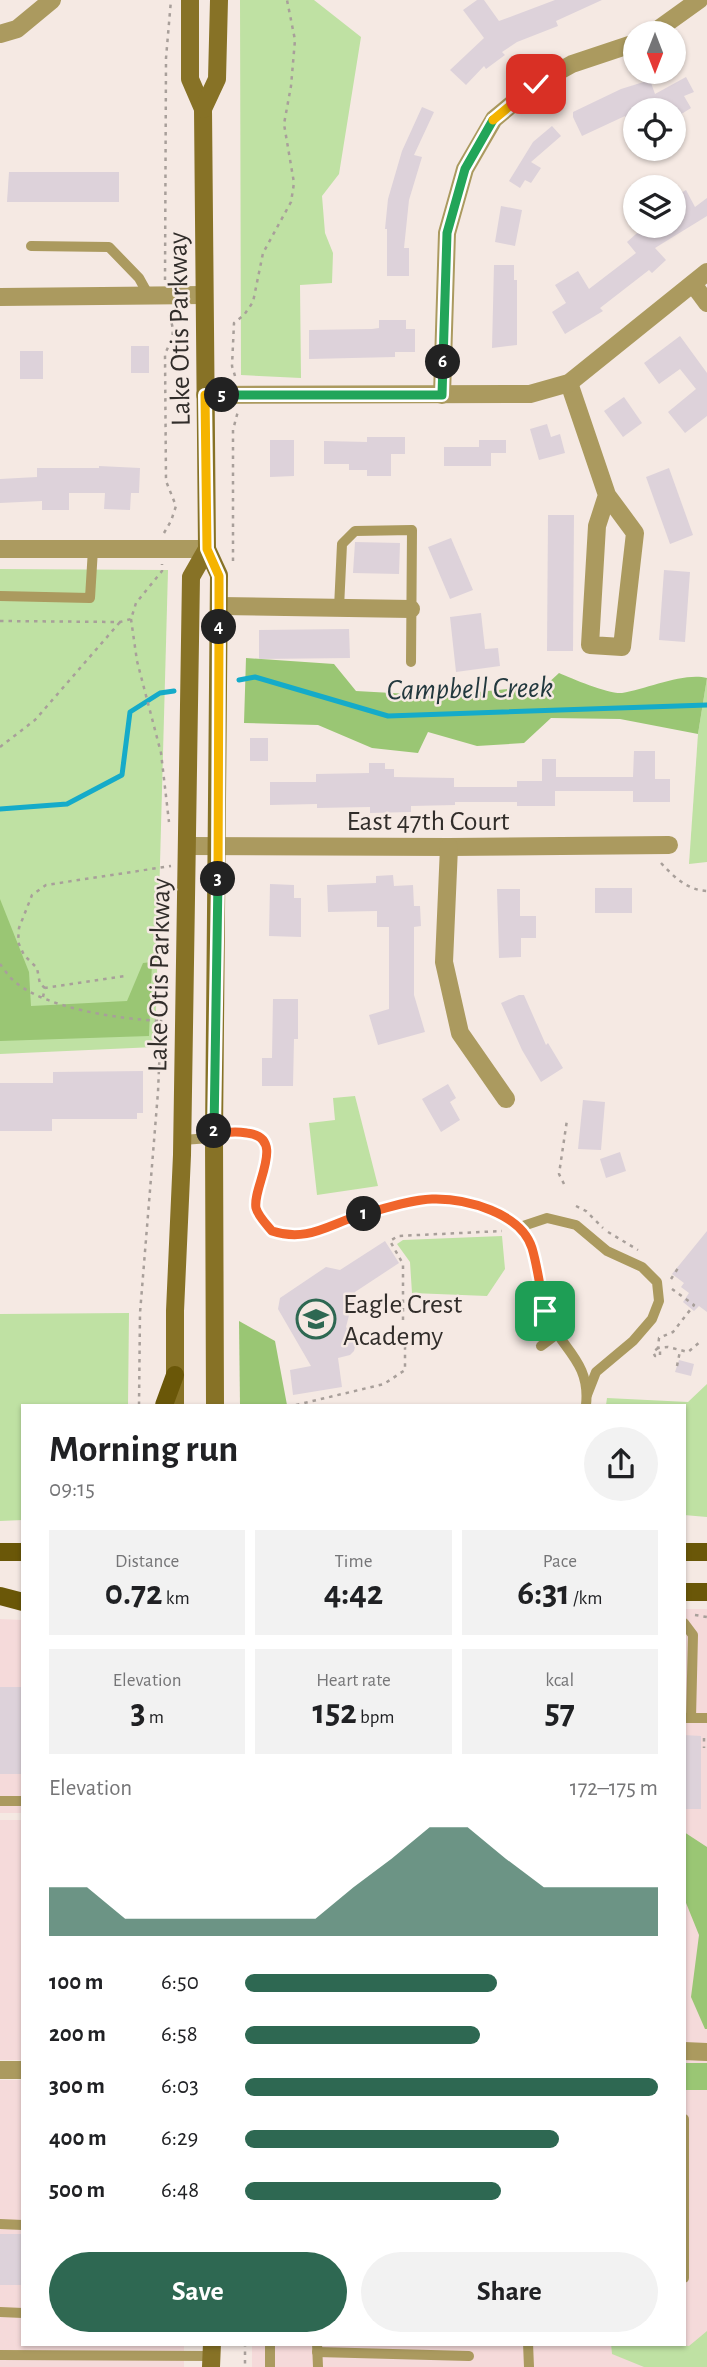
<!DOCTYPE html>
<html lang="en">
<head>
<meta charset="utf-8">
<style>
	body { margin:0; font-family:"Alegreya Sans",sans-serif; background:#f2f2f2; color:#202124; height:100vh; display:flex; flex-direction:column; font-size:26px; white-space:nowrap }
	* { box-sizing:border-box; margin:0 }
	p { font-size:23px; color:#757577 }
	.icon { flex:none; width:38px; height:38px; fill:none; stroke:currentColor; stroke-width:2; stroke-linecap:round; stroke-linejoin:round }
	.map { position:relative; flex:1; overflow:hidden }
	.drawer { position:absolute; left:21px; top:1404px; width:665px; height:942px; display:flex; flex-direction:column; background:#fff; border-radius:0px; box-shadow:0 2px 5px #0004 }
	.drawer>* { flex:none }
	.needle { width:46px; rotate:180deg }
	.fabs { position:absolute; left:623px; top:21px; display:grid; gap:14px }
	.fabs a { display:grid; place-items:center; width:63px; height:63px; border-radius:50%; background:#fff; box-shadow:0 2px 5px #0004; font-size:35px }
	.pin { position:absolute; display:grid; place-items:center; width:60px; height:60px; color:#fff; margin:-30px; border-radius:14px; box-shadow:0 4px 10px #0006 }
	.km { position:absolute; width:35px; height:35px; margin:-18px; border-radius:50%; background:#222; color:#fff; font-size:19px; line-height:35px; text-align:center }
	.round { display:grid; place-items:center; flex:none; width:74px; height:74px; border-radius:37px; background:#f2f2f2 }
	.overview { display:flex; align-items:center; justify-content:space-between; height:119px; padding:0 28px }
	h1 { font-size:38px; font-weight:600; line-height:52px }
	.figures { display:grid; grid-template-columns:repeat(3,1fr); gap:10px; height:119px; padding:7px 28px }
	.figures div { display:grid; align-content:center; border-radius:0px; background:#f2f2f2; text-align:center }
	.figures b { font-size:35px; font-weight:600 }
	.figures small { font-size:19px; font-weight:400 }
	.figures p { font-size:19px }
	.chart { height:196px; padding:14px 28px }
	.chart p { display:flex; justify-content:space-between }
	.chart svg { width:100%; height:126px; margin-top:7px; fill:#2e6852; opacity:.7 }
	.cta { display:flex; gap:14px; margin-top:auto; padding:14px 28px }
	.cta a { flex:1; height:80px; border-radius:42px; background:#2e6852; color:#fff; font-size:28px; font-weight:600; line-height:80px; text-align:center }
	.cta a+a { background:#f2f2f2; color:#202124 }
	ul { padding:0 28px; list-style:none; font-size:23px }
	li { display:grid; grid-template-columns:112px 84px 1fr; align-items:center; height:52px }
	li i { height:18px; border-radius:9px; background:#2e6852 }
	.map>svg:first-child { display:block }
	.commercial { fill:#f5dada }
	.green { fill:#bfe1a3 }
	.forest { fill:#9ac674 }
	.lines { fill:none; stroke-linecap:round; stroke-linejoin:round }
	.stream { stroke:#15abc9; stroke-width:5 }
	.building { fill:#ddd2da }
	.path { stroke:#a89f9a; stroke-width:2.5; stroke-dasharray:3.5 5; stroke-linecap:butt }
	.lane { stroke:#ab9a5f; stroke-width:10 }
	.street { stroke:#ab9a5f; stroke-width:18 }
	.secondary { stroke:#877226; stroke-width:18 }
	.primary { stroke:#6a5708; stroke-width:18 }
	.split-1-casing { stroke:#fff; stroke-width:14 }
	.split-2-casing { stroke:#fff; stroke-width:14 }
	.split-3-casing { stroke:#fff; stroke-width:14 }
	.split-4-casing { stroke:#fff; stroke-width:14 }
	.split-5-casing { stroke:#fff; stroke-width:14 }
	.split-6-casing { stroke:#fff; stroke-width:14 }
	.split-7-casing { stroke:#fff; stroke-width:14 }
	.split-8-casing { stroke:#fff; stroke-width:14 }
	.split-1 { stroke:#f0652b; stroke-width:9 }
	.split-2 { stroke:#f0652b; stroke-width:9 }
	.split-3 { stroke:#22a559; stroke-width:9 }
	.split-4 { stroke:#f5b400; stroke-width:9 }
	.split-5 { stroke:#f5b400; stroke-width:9 }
	.split-6 { stroke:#22a559; stroke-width:9 }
	.split-7 { stroke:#22a559; stroke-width:9 }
	.split-8 { stroke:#f5b400; stroke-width:9 }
	.labels { text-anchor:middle; stroke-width:5; stroke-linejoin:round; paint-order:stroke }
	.street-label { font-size:28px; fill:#312d2a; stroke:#f5e9e3 }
	.poi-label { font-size:28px; fill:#312d2a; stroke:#f5e9e3; text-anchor:start }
	.water-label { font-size:30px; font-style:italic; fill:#22383e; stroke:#f5e9e3 }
</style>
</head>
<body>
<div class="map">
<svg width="707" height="2367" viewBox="0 0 707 2367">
	<rect width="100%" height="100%" fill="#f5e9e3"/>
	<g class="commercial">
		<polygon points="684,1609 707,1609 707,2367 252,2367 252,2343 684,2343"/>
		<polygon points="0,1619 23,1620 23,1813 0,1813"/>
		<rect x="0" y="1820" width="23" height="240"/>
		<polygon points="0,2080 23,2080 23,2343 184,2343 184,2367 0,2367"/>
	</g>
	<g class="green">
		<polygon points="240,0 314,0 361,37 339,174 322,196 325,233 333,253 332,283 300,285 301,378 241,375"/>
		<polygon points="0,569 168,570 155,1047 0,1054"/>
		<polygon points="707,678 707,862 689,864 698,734"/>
		<polygon points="355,1096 378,1186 317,1195 309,1123 335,1120 333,1098"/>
		<polygon points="502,1236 505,1269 487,1296 412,1293 410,1262 397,1244 403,1240"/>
		<polygon points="129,1313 128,1405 23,1405 23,1520 0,1521 0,1314"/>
		<polygon points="707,1384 707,1517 684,1515 684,1405 606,1405 607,1398 688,1402"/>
		<polygon points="707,2331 707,2367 644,2367 612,2354 611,2343 657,2343 689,2346"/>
	</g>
	<g class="forest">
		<path d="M246,658L334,664L356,691L410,694L478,692L546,685L559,673C573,679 608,694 622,693C647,689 684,672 707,678L698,734L620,719L551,718L524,743L477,746L428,732L418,753L372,748L318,725L244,723Z"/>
		<polygon points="0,899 29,972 31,1006 127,1001 143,963 152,962 149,1036 0,1041"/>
		<polygon points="239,1321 275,1341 287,1405 240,1405"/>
		<polygon points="684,1832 707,1847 707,2029 705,2029 691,1997 699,1935 684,1898"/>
		<rect x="684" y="2063" width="23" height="27"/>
	</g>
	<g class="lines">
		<g class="stream">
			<polyline points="239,680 255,677 388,716 707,705"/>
			<polyline points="0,809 67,804 122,775 130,712 160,693 174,691"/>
		</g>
	</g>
	<g class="building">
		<polygon points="477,0 484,0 499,21 555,0 602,0 556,21 558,26 517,42 502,52 505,55 486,69 484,66 466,85 450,70 484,38 463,10"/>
		<polygon points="686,77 694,92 684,96 691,108 675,118 674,110 670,110 665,102 635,110 635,140 633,141 625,116 582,136 573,117 573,112 621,89 650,80 655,94"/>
		<polygon points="422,107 434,112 414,155 422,157 409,200 404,248 409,248 409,276 387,276 387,229 385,229 388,199 402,151"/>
		<polygon points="552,126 561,136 531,162 541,168 531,183 525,180 520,188 509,181 533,142"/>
		<polygon points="9,172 119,172 119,202 7,202"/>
		<polygon points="686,190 695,207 707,198 707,216 655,248 666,260 652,273 649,270 600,308 603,311 565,334 552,312 566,303 555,285 578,271 589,289 636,253 627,242 645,226 674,226 674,197"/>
		<polygon points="501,206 522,210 515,246 495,242"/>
		<polygon points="494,265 514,265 514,280 517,280 517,345 492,348"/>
		<polygon points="379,320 406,320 406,329 415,329 415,352 395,352 395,357 309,359 309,330 372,329 379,328"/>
		<polygon points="680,336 707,373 707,416 685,433 668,412 696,389 680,369 659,384 644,363"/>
		<rect x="131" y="346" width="18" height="27"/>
		<rect x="20" y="351" width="23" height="28"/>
		<polygon points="624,397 642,423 623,437 604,411"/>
		<polygon points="547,424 551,437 560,434 565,453 539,460 530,429"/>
		<polygon points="367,437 405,437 405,454 391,454 391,476 367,476 367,470 349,470 349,464 324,464 324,441 367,442"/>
		<polygon points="270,440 294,440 294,476 270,477"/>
		<polygon points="479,440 506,440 506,453 491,453 491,466 444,466 444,447 479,447"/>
		<polygon points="99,466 140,468 139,493 131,493 130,510 104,509 105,493 69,493 69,510 42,510 42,501 0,503 0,479 37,477 37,468 99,468"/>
		<polygon points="669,468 693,535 670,544 646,477"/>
		<polygon points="548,515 574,515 573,651 547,651"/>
		<polygon points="451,538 473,590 450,599 428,547"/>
		<polygon points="355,542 400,543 399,574 353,573"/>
		<polygon points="664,570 690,572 685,642 659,640"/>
		<polygon points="481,613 485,649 498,648 500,666 456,672 450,617"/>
		<polygon points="349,629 350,658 259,659 259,630"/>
		<rect x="250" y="738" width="18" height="23"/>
		<polygon points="634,751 655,751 655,779 670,779 670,802 633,802 633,791 555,791 555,806 517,806 517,802 455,802 455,805 411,806 411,812 370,813 370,807 317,808 317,804 270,805 270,782 316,782 316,774 369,773 369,763 385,763 385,769 394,769 394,777 454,778 454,787 517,787 517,781 542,781 542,759 556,759 556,777 633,777"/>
		<polygon points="393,875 394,886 413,885 414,906 420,906 421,926 414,927 414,995 425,1032 378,1045 369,1015 389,1009 389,927 377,927 377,911 328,912 327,885 376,883 376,876"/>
		<polygon points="270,884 294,885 294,898 301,898 301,937 269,936"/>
		<rect x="595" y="888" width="37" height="25"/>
		<polygon points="497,889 520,889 520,916 536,916 536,938 521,938 521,957 499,958"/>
		<polygon points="519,995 524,995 546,1045 548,1043 563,1068 541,1082 522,1050 501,1003"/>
		<polygon points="273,999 298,999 298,1039 294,1039 293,1086 262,1086 262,1058 272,1058"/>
		<polygon points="143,1071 143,1113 137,1113 137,1119 52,1119 52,1131 0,1131 0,1083 53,1083 53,1072"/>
		<polygon points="448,1084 456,1098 450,1102 460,1120 441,1132 422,1099"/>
		<polygon points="583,1100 605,1102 601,1150 578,1149"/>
		<polygon points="620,1152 626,1171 606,1178 600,1159"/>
		<polygon points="707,1231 707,1312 699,1306 694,1311 683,1302 689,1293 681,1287 684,1283 672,1274"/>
		<polygon points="385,1241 399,1263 355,1292 346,1327 356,1343 354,1351 350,1355 338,1358 342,1387 293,1395 290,1370 311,1366 278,1309 280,1298 326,1267 340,1270"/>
		<polygon points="679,1360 694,1364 691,1376 675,1372"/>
		<rect x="0" y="1687" width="23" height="87"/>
		<polygon points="684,1735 701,1736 701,1809 684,1809"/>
		<rect x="0" y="2234" width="23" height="51"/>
	</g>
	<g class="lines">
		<g class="path">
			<polyline points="165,280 166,58 171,0"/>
			<polyline points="235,376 232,366 234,323 244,315 253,302 263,253 291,202 294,183 284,124 291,86 295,40 287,0"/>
			<path d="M164,533L171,521L176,506L166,481L165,354C174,334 176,332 167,311"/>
			<polyline points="233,561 233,430 238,411"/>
			<polyline points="131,619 137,661 161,753 169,822"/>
			<polyline points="0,621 120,622 131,619 136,603 162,571 162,564"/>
			<polyline points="0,747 35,720 120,622"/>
			<path d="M661,863C674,877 687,890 707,891"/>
			<path d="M0,964C4,969 9,977 14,981C46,1009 120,1019 161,1021"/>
			<polyline points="45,988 40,984 37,968 24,955 18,942 19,928 32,895 46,885 171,866"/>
			<polyline points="43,997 45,988 125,976"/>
			<polyline points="564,1184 559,1174 567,1120"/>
			<polyline points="576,1206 586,1211 603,1228"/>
			<polyline points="608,1232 638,1250"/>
			<polyline points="671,1279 680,1265"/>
			<polyline points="672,1289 694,1305 673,1332 659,1338 658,1348 668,1347 688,1352 701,1341"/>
			<polyline points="403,1320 403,1264 390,1241 398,1236 502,1231"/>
			<polyline points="658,1348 653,1352 655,1356 660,1356 660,1349"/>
			<polyline points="677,1366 680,1351"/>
			<polyline points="139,1405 140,1313 158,1092 161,1021 166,978"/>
			<polyline points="296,1405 384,1384 405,1370 405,1344"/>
			<polyline points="695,1615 707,1617"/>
			<polyline points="704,1738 704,1748"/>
			<polyline points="245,2343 245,2367"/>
		</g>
		<g class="lane">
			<polyline points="31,246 109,247 139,278 149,296"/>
			<polyline points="0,596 90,598 93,549"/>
			<polyline points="339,608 342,544 355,531 412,530 411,662"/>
			<path d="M182,1140C192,1139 204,1139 214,1137C227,1134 242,1128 255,1134C282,1146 253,1189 256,1208C257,1212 261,1218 264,1222C269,1228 273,1232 280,1234C306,1240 328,1227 351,1218C396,1201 452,1190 495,1213C504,1217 517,1222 522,1230C539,1254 535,1284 545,1311C559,1348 591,1360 586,1405"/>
			<polyline points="520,1227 547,1218 576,1225 607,1251 642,1267 657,1282 659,1301 652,1319 633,1341 596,1372 587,1395"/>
			<polyline points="541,1346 557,1334"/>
			<polyline points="684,1623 693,1635 691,1718"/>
			<polyline points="685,1718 707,1718"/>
			<polyline points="0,1801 23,1801"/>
			<polyline points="684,2119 684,2278"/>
			<polyline points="0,2224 23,2225"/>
			<polyline points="0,2312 23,2313"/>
			<polyline points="317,2343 318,2367"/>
			<polyline points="528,2343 529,2367"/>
			<polyline points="317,2352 469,2356"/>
			<polyline points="0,2355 212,2356"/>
			<polyline points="270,2367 270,2343"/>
		</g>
		<g class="street">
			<polyline points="653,33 699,0"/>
			<polyline points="0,34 17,29 52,0"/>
			<polyline points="693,284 707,303"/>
			<polyline points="0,297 204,295"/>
			<polyline points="569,383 607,495 635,533 622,647 590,645 597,526 607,495"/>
			<polyline points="205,395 530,394 569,383 707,272"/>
			<polyline points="442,395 447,233 465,169 494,119 536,84 572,64 635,43"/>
			<polyline points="0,549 207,549"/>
			<polyline points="219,606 411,609"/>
			<polyline points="187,846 449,847 669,845"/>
			<polyline points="449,847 444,962 460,1033 506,1099"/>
			<polyline points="684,2051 707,2052"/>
			<polyline points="0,2070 23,2070"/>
		</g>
		<g class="secondary">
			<polyline points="190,0 190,79 203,109 207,549 219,575 214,1136 215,1405"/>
			<polyline points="203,109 217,79 219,0"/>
			<polyline points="175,1405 175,1311 182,1155 191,577 207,549"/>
			<polyline points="211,2367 212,2343"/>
		</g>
		<g class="primary">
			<polyline points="164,1405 175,1375"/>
			<polyline points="0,1552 23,1552"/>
			<polyline points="684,1552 707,1552"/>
			<polyline points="684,1592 707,1592"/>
			<polyline points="0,1596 23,1602"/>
		</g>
	</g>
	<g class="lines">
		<defs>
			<path id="split-1" d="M364,1214C386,1208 410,1200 432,1199C466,1198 521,1213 532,1248C538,1268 540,1290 545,1311"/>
			<path id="split-2" d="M214,1131V1136C226,1132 234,1131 247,1133C288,1137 252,1187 256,1208C258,1216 267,1225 272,1231C309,1243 330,1223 364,1214"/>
			<polyline id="split-3" points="214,1131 218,879"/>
			<polyline id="split-4" points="218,879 219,627"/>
			<polyline id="split-5" points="219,627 219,576 207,549 205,395 222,395"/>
			<polyline id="split-6" points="222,395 442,395 443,362"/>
			<polyline id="split-7" points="443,362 447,233 465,169 493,120"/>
			<polyline id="split-8" points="493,120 536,84"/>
		</defs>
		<use href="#split-1" class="split-1-casing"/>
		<use href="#split-2" class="split-2-casing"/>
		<use href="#split-3" class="split-3-casing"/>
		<use href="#split-4" class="split-4-casing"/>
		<use href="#split-5" class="split-5-casing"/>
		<use href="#split-6" class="split-6-casing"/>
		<use href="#split-7" class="split-7-casing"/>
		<use href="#split-8" class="split-8-casing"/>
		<use href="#split-1" class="split-1"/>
		<use href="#split-2" class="split-2"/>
		<use href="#split-3" class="split-3"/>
		<use href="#split-4" class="split-4"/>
		<use href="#split-5" class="split-5"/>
		<use href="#split-6" class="split-6"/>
		<use href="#split-7" class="split-7"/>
		<use href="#split-8" class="split-8"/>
	</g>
	<defs>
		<symbol id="school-ring" viewBox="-11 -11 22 22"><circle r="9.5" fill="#f5e9e3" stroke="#2e6852" stroke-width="1.5"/><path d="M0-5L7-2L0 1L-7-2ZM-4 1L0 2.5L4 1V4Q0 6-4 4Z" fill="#2e6852"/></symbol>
	</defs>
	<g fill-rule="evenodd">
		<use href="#school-ring" x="294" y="1297" width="44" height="44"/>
	</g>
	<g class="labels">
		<g class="street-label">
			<text transform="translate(178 329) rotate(-91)" y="10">Lake Otis Parkway</text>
			<text x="428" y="830">East 47th Court</text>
			<text transform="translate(158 975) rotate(-89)" y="10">Lake Otis Parkway</text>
		</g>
		<g class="poi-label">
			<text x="343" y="1313">Eagle Crest<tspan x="343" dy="32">Academy</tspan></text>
		</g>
		<g class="water-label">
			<text transform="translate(470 688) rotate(-1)" y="10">Campbell Creek</text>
		</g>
	</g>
</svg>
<div class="fabs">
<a><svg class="needle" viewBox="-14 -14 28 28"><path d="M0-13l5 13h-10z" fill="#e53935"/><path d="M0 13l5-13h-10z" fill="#757577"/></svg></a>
<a><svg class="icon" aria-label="locate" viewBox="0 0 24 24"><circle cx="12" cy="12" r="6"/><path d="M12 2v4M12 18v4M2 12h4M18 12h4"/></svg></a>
<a><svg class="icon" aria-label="layers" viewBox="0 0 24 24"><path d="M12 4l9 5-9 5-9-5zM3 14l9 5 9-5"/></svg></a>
</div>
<div class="pin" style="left:545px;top:1311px;background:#1e9e55"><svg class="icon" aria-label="arrive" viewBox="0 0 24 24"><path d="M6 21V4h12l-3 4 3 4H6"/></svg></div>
<div class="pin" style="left:536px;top:84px;background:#d93025"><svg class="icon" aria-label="check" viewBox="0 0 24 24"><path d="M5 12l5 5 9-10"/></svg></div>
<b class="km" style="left:364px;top:1214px">1</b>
<b class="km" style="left:214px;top:1131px">2</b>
<b class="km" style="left:218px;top:879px">3</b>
<b class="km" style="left:219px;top:627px">4</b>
<b class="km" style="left:222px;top:395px">5</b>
<b class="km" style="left:443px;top:362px">6</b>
<section class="drawer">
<div class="overview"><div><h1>Morning run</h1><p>09:15</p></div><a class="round"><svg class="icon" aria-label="share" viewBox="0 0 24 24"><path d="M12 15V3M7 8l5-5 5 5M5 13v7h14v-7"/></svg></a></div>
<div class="figures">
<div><p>Distance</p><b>0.72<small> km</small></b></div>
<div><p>Time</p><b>4:42</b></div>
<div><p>Pace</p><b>6:31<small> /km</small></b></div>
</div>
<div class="figures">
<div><p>Elevation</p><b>3<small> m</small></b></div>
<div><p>Heart rate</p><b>152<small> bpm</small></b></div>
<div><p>kcal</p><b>57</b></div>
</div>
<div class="chart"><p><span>Elevation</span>172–175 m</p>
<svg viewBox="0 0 160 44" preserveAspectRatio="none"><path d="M0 44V27L10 27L20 38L30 38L40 38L50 38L60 38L70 38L80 27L90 17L100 6L110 6L120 17L130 27L140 27L150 27L160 27V44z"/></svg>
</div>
<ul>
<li><b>100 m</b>6:50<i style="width:61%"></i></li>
<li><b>200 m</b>6:58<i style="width:57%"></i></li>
<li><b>300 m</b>6:03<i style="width:100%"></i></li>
<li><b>400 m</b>6:29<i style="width:76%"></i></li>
<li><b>500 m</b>6:48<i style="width:62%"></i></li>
</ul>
<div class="cta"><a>Save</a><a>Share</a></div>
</section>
</div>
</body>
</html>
